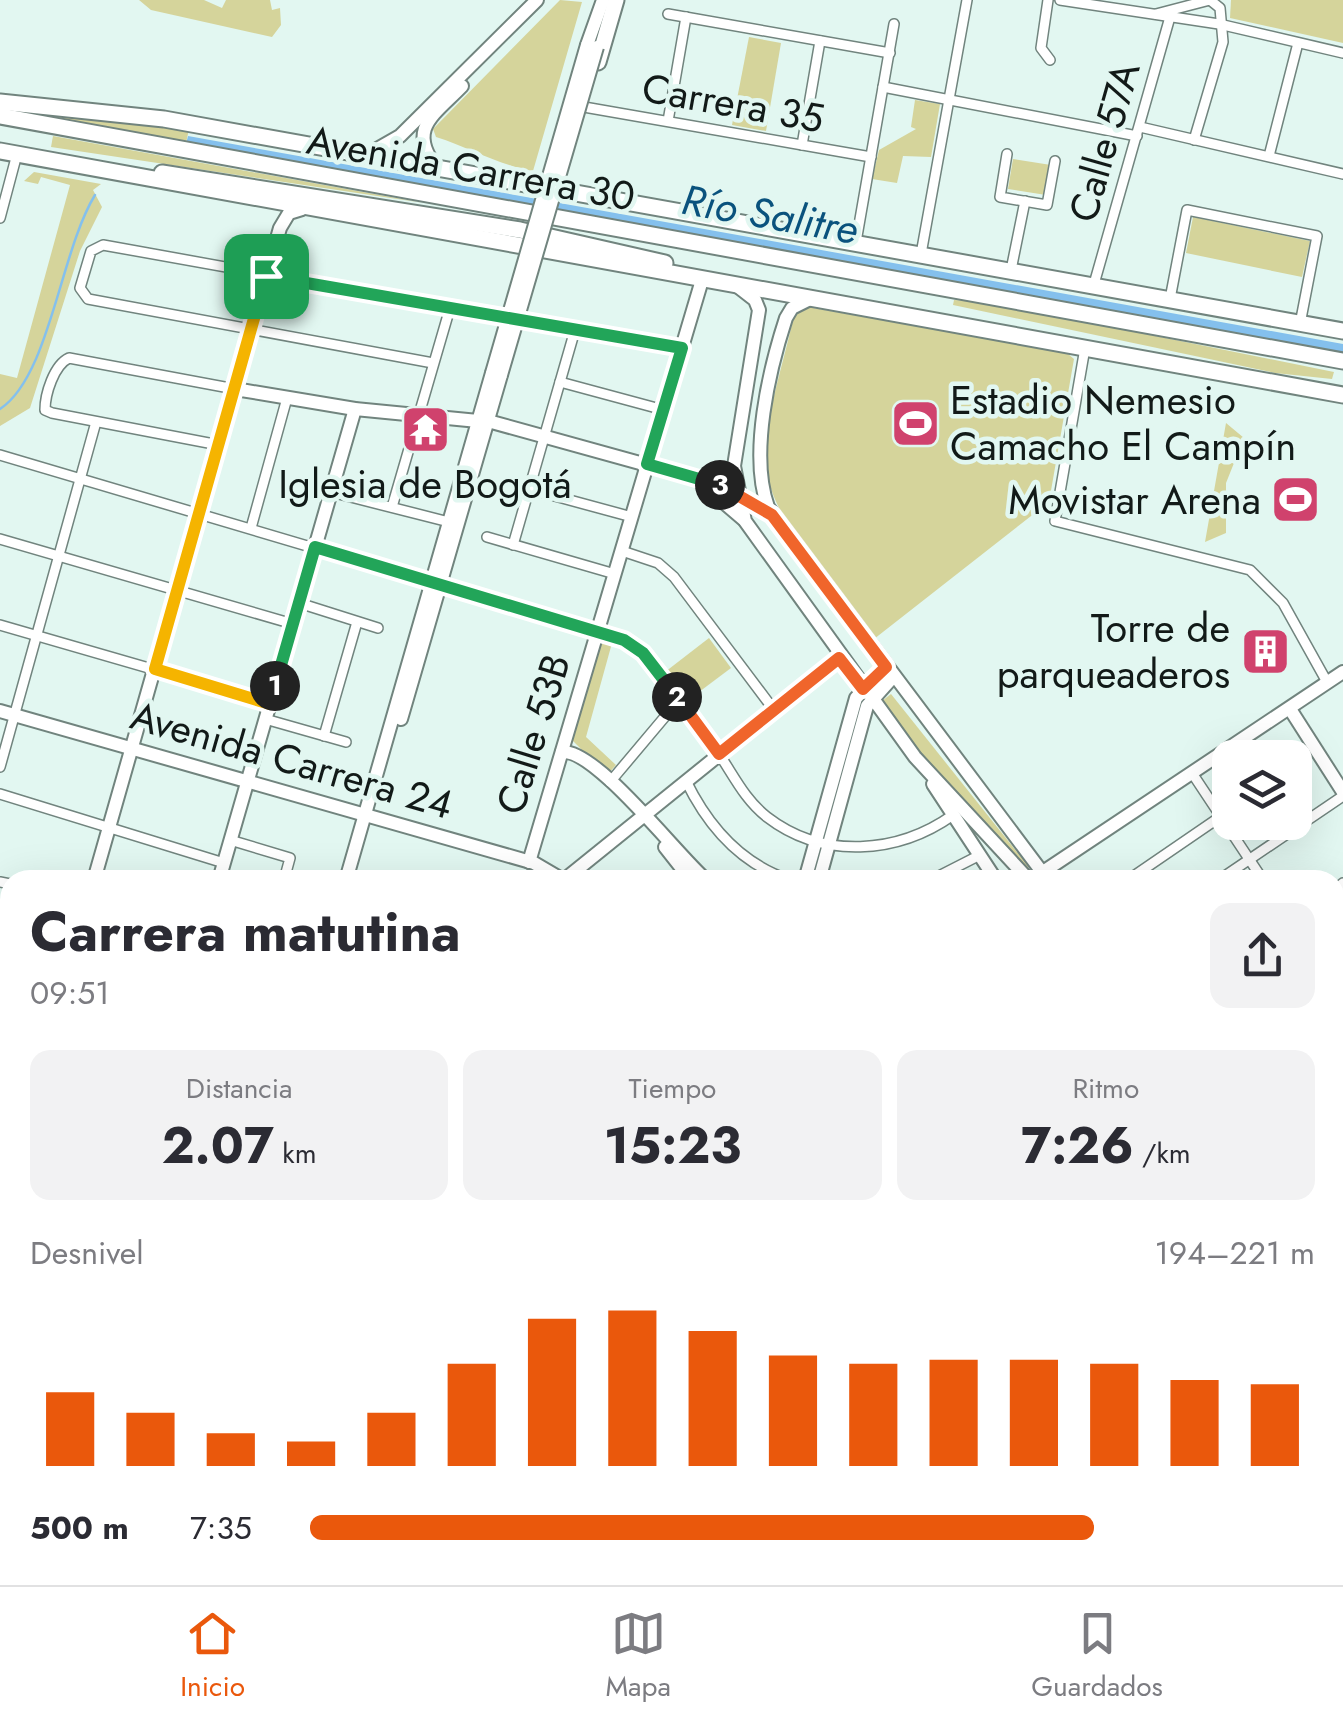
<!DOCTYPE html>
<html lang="es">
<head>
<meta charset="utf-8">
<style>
	body { margin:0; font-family:Jost,sans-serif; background:#f2f2f3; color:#2b2b33; height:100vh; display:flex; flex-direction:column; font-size:38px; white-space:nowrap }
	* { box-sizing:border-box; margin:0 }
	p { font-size:32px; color:#7c7c81 }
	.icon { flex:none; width:55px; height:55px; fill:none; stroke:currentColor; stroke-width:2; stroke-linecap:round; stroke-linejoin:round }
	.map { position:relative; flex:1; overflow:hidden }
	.sheet { position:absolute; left:0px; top:870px; width:1345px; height:715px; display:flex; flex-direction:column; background:#fff; border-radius:30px 30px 0 0; box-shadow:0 10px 40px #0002 }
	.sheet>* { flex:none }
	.fabs { position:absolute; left:1212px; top:740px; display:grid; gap:20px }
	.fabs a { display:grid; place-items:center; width:100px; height:100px; border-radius:20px; background:#fff; box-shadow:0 10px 40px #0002; font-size:50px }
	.pin { position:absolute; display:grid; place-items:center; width:85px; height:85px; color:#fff; margin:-42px; border-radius:20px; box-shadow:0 5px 15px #0006 }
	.km { position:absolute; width:50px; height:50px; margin:-25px; border-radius:50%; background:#222; color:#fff; font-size:28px; line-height:50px; text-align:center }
	.round { display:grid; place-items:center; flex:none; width:105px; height:105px; border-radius:20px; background:#f2f2f3 }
	.summary { display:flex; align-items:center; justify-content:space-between; height:170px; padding:0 30px }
	h1 { font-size:55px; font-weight:700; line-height:75px }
	.figures { display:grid; grid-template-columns:repeat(3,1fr); gap:15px; height:170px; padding:10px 30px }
	.figures div { display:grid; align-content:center; border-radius:20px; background:#f2f2f3; text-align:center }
	.figures b { font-size:50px; font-weight:700 }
	.figures small { font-size:28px; font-weight:400 }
	.figures p { font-size:28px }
	.chart { height:280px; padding:20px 30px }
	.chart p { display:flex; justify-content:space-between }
	.chart svg { width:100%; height:180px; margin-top:10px; stroke:#ea580c; stroke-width:6 }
	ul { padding:0 30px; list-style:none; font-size:32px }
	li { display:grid; grid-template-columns:160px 120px 1fr; align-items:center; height:75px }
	li i { height:25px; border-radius:12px; background:#ea580c }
	.dock { display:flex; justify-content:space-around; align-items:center; height:140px; border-top:2px solid #e1e1e2; background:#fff; font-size:28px; color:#7c7c81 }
	.dock a { display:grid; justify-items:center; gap:5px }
	.dock .active { color:#ea580c }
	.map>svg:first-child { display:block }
	.green { fill:#d5d49b }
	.water { fill:#84c0ed }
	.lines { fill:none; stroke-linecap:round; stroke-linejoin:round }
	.stream { stroke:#84c0ed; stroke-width:2.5 }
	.street-casing { stroke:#71847e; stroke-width:12 }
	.secondary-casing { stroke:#71847e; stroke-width:16 }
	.highway-casing { stroke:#71847e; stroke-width:19 }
	.street { stroke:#fff; stroke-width:9 }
	.secondary { stroke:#fff; stroke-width:12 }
	.highway { stroke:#fff; stroke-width:15 }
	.secondary-bridge-casing { stroke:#71847e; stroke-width:16; stroke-linecap:butt }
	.secondary-bridge { stroke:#fff; stroke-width:12 }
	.split-1-casing { stroke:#fff; stroke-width:20 }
	.split-2-casing { stroke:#fff; stroke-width:20 }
	.split-3-casing { stroke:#fff; stroke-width:20 }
	.split-4-casing { stroke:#fff; stroke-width:20 }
	.split-1 { stroke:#f5b400; stroke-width:12 }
	.split-2 { stroke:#22a559; stroke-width:12 }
	.split-3 { stroke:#f0652b; stroke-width:12 }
	.split-4 { stroke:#22a559; stroke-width:12 }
	.labels { text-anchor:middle; stroke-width:9; stroke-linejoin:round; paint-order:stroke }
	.street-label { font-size:40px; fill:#121a18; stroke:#e2f7f1 }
	.poi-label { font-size:40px; fill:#121a18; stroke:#e2f7f1; text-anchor:end }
	.water-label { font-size:42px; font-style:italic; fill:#0a527d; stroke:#e2f7f1 }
</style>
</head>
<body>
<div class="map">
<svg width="1343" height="1585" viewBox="0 0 1343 1585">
	<rect width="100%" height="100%" fill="#e2f7f1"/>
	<g class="green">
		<polygon points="139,0 204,0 222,8 226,0 270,0 272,10 280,8 281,25 272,37 151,10"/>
		<path d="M560,0L582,2L533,171C498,165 471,148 436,137L433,129Z"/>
		<polygon points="1231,0 1343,0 1343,43 1230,18"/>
		<polygon points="749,37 781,43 766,131 732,125"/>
		<polygon points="915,100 940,104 931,157 903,156 897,183 872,179 879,150 916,129 911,127"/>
		<polygon points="0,107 189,129 185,148 0,112"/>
		<polygon points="53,136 424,203 51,147"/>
		<polygon points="1013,159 1051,165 1046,195 1008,189"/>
		<polygon points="34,172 101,184 93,190 102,207 80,251 30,408 0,426 0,374 17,378 70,185 41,177 38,184 24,181"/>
		<polygon points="1193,217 1310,241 1302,277 1186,253"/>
		<polygon points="954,300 987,302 1334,372 1332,379 1275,373 953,305"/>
		<path d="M808,307L1067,353L1074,359L1049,502L874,639C837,589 759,512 765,447C769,406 783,364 792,324L797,309Z"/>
		<polygon points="1226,423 1244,438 1226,483 1226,533 1205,542"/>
		<polygon points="709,638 731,668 687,701 665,672"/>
		<polygon points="599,641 612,643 586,737 616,765 607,775 570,738"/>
		<polygon points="891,694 1029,867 1025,870 912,744 882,701"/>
	</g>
	<polygon class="water" points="188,136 1343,344 1343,357 186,144"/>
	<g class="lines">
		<path class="stream" d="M0,409C50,376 60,252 95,195"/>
		<defs>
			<g id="street">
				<polyline points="1048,0 1041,48 1050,60"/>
				<polyline points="1060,0 1219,24 1343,53"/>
				<polyline points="668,14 890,53"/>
				<polyline points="1156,14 1210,0 1220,8 1223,42 1194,140"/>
				<polyline points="883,87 1137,136"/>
				<polyline points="584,107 871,157"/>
				<polyline points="668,121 686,17"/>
				<polyline points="1140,127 1343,174"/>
				<polyline points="802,145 820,41"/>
				<polyline points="1007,154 1000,197 1047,205 1055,161"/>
				<polyline points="1269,156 1298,43"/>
				<polyline points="0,218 17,154"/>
				<polyline points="856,242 894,24"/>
				<polyline points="921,254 967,0"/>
				<polyline points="1011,270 1025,201"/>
				<polyline points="1094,284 1170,17"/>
				<polyline points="1170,299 1187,210 1317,236 1300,324"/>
				<polyline points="1085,348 1055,521 1250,570 1283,603 1327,682"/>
				<polyline points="433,363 88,299 80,288 91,251 103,245 682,349"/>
				<polyline points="560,382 664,410"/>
				<path d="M219,445L52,413L45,410C45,394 54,365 69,358L235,389"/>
				<path d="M0,455L625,640L643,653C667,686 693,717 717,751C733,774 744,799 767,817C823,860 898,854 953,815"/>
				<polyline points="529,489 632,517"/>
				<polyline points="331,492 449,522"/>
				<polyline points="392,507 450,308"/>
				<polyline points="251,528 287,398"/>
				<polyline points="487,537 615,574"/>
				<polyline points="0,539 293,624"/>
				<polyline points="513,545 575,330"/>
				<polyline points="622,551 658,563 674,577 774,710"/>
				<polyline points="299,603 378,628"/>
				<polyline points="0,625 270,703"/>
				<polyline points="265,719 346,742"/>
				<polyline points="324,736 357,622"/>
				<polyline points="1239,741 1250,758"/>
				<polyline points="0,767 96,422"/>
				<polyline points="1192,773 1263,880"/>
				<path d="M686,781C708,826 741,864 790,880"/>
				<polyline points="610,782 679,700"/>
				<polyline points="0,794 224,863"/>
				<polyline points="230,840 290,858 284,880"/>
				<polyline points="356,876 369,880"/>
				<polyline points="931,880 980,855"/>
				<polyline points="1128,880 1220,817"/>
				<polyline points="1219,880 1343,796"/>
				<polyline points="0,882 10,884"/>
				<polyline points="1335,890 1343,883"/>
				<polyline points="1335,928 1343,909"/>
				<polyline points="1335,951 1343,953"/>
				<polyline points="0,1052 10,1055"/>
				<polyline points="0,1137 10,1140"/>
				<polyline points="1335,1167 1343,1140"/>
				<polyline points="1335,1242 1343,1244"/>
				<polyline points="1335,1328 1343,1330"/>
				<polyline points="0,1430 10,1396"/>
				<polyline points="0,1433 10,1436"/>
				<polyline points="0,1560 10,1563"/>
				<polyline points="51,1575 86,1585"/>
				<polyline points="483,1575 517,1585"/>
				<polyline points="250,1585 257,1575"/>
				<polyline points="345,1585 348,1575"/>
				<polyline points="452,1585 455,1575"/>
				<polyline points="544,1585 546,1575"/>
				<polyline points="704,1585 707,1575"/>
				<polyline points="762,1585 765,1575"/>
				<polyline points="890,1585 893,1575"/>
				<polyline points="1108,1585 1109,1575"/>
				<polyline points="1179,1585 1179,1575"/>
			</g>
			<g id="secondary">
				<polyline points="587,45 603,0"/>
				<polyline points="365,156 400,136 537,0"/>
				<path d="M437,168C406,129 434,115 462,86"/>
				<polyline points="737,286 755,300 759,310 734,466 745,521 915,757 1029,880"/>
				<path d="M812,298L792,308L786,318C769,370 749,455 768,507L1048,880"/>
				<polyline points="235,389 355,409 478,421"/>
				<polyline points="488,421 723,486 770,513"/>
				<polyline points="701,483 743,519"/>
				<polyline points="1290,709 1343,792"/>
				<polyline points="0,711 534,863 563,880"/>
				<polyline points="401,719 501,375"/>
				<path d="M562,752C595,748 678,856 706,880"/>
				<polyline points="933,784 996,880"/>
				<polyline points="665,847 691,880"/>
				<polyline points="529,862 702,280"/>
				<polyline points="1037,876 1343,672"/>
				<polyline points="94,880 280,228 289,213 302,209"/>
				<polyline points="219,880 355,409"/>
				<polyline points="346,880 492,373"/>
				<polyline points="564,880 839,658"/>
				<polyline points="805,880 856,698 886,667"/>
				<polyline points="819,880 867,706 893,677"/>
				<polyline points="0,967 10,970"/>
				<polyline points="1335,1068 1343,1071"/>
				<polyline points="1335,1085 1343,1088"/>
				<polyline points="0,1216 10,1180"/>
				<polyline points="0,1306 10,1309"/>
				<polyline points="1335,1394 1343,1395"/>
				<polyline points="1335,1474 1343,1474"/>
				<polyline points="1335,1527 1343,1500"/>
				<polyline points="1335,1572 1343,1544"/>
				<polyline points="919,1575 953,1585"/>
				<polyline points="1249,1575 1251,1585"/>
				<polyline points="1260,1575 1262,1585"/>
				<polyline points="19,1585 22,1575"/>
				<polyline points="140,1585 143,1575"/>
				<polyline points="150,1585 153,1575"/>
				<polyline points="609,1585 612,1575"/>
				<polyline points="621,1585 624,1575"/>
				<polyline points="1006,1585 1009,1575"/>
				<polyline points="1319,1585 1321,1575"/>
			</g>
			<g id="highway">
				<polyline points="598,62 616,0"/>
				<polyline points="0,102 164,119 1343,331"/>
				<polyline points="0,116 1343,361"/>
				<polyline points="0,151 1343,395"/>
				<polyline points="162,173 520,230 665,263"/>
			</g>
		</defs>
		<use href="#street" class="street-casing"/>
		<use href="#secondary" class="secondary-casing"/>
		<use href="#highway" class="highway-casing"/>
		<use href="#street" class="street"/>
		<use href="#secondary" class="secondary"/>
		<use href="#highway" class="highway"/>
		<defs>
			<g id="secondary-bridge">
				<polyline points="492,373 587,45"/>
				<polyline points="501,375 597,47"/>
			</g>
		</defs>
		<use href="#secondary-bridge" class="secondary-bridge-casing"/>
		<use href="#secondary-bridge" class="secondary-bridge"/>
	</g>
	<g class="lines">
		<defs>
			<polyline id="split-1" points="266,276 155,669 270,704 275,686"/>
			<polyline id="split-2" points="275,686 315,547 624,640 643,653 677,697"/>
			<polyline id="split-3" points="677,697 719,754 839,658 863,689 886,667 772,515 720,485"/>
			<polyline id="split-4" points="266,276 682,348 647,464 720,485"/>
		</defs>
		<use href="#split-1" class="split-1-casing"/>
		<use href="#split-2" class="split-2-casing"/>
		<use href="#split-3" class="split-3-casing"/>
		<use href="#split-4" class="split-4-casing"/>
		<use href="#split-1" class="split-1"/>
		<use href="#split-2" class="split-2"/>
		<use href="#split-3" class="split-3"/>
		<use href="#split-4" class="split-4"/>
	</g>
	<defs>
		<symbol id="stadium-square" viewBox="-11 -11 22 22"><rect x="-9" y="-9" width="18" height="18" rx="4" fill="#d0426d" stroke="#e2f7f1"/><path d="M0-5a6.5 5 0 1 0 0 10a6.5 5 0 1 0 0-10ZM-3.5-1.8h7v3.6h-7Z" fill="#fff"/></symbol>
		<symbol id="temple-square" viewBox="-11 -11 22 22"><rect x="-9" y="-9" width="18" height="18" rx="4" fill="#d0426d" stroke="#e2f7f1"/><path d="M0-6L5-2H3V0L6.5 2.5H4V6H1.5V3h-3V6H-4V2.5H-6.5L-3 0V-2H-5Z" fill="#fff"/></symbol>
		<symbol id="building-square" viewBox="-11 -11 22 22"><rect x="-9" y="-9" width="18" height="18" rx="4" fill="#d0426d" stroke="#e2f7f1"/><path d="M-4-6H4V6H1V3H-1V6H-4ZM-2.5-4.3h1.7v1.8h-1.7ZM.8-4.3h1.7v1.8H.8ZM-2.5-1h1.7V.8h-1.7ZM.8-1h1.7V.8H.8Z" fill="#fff"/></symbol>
	</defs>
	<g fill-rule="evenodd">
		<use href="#stadium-square" x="888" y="396" width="55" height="55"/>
		<use href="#temple-square" x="398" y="402" width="55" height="55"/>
		<use href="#stadium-square" x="1268" y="472" width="55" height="55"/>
		<use href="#building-square" x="1238" y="624" width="55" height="55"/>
	</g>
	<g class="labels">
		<g class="street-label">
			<text transform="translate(733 103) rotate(10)" y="14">Carrera 35</text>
			<text transform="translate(1104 142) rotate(-74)" y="14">Calle 57A</text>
			<text transform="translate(471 168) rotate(10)" y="14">Avenida Carrera 30</text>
			<text transform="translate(533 734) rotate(-73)" y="14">Calle 53B</text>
			<text transform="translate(292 760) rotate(16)" y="14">Avenida Carrera 24</text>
		</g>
		<g class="poi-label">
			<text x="950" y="414" text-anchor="start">Estadio Nemesio<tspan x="950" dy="46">Camacho El Campín</tspan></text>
			<text x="425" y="498" text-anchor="middle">Iglesia de Bogotá</text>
			<text x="1261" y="514">Movistar Arena</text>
			<text x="1230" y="642">Torre de<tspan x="1230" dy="46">parqueaderos</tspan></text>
		</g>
		<g class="water-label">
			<text transform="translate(770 214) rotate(10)" y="15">Río Salitre</text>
		</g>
	</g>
</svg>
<div class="fabs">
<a><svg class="icon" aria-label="layers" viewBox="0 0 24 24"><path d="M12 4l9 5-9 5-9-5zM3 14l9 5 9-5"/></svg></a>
</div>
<div class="pin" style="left:266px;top:276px;background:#1e9e55"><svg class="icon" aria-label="arrive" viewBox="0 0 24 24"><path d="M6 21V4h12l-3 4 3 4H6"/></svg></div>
<b class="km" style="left:275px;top:686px">1</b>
<b class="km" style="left:677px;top:697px">2</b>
<b class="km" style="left:720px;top:485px">3</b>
<section class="sheet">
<div class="summary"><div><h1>Carrera matutina</h1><p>09:51</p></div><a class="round"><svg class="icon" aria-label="share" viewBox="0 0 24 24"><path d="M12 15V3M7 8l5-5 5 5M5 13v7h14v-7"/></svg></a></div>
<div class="figures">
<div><p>Distancia</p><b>2.07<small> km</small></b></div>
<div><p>Tiempo</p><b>15:23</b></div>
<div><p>Ritmo</p><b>7:26<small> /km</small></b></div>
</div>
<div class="chart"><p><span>Desnivel</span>194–221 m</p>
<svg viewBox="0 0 160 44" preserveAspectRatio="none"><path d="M5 44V26M15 44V31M25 44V36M35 44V38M45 44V31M55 44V19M65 44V8M75 44V6M85 44V11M95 44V17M105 44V19M115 44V18M125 44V18M135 44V19M145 44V23M155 44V24"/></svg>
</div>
<ul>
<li><b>500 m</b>7:35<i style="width:78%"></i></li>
</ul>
</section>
</div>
<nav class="dock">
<a class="active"><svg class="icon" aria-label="home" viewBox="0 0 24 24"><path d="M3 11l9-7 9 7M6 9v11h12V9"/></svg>Inicio</a>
<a><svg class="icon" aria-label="map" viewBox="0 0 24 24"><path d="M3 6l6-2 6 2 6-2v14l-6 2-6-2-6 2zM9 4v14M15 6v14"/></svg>Mapa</a>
<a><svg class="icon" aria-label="saved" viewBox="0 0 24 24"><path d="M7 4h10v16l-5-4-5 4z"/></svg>Guardados</a>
</nav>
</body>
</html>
